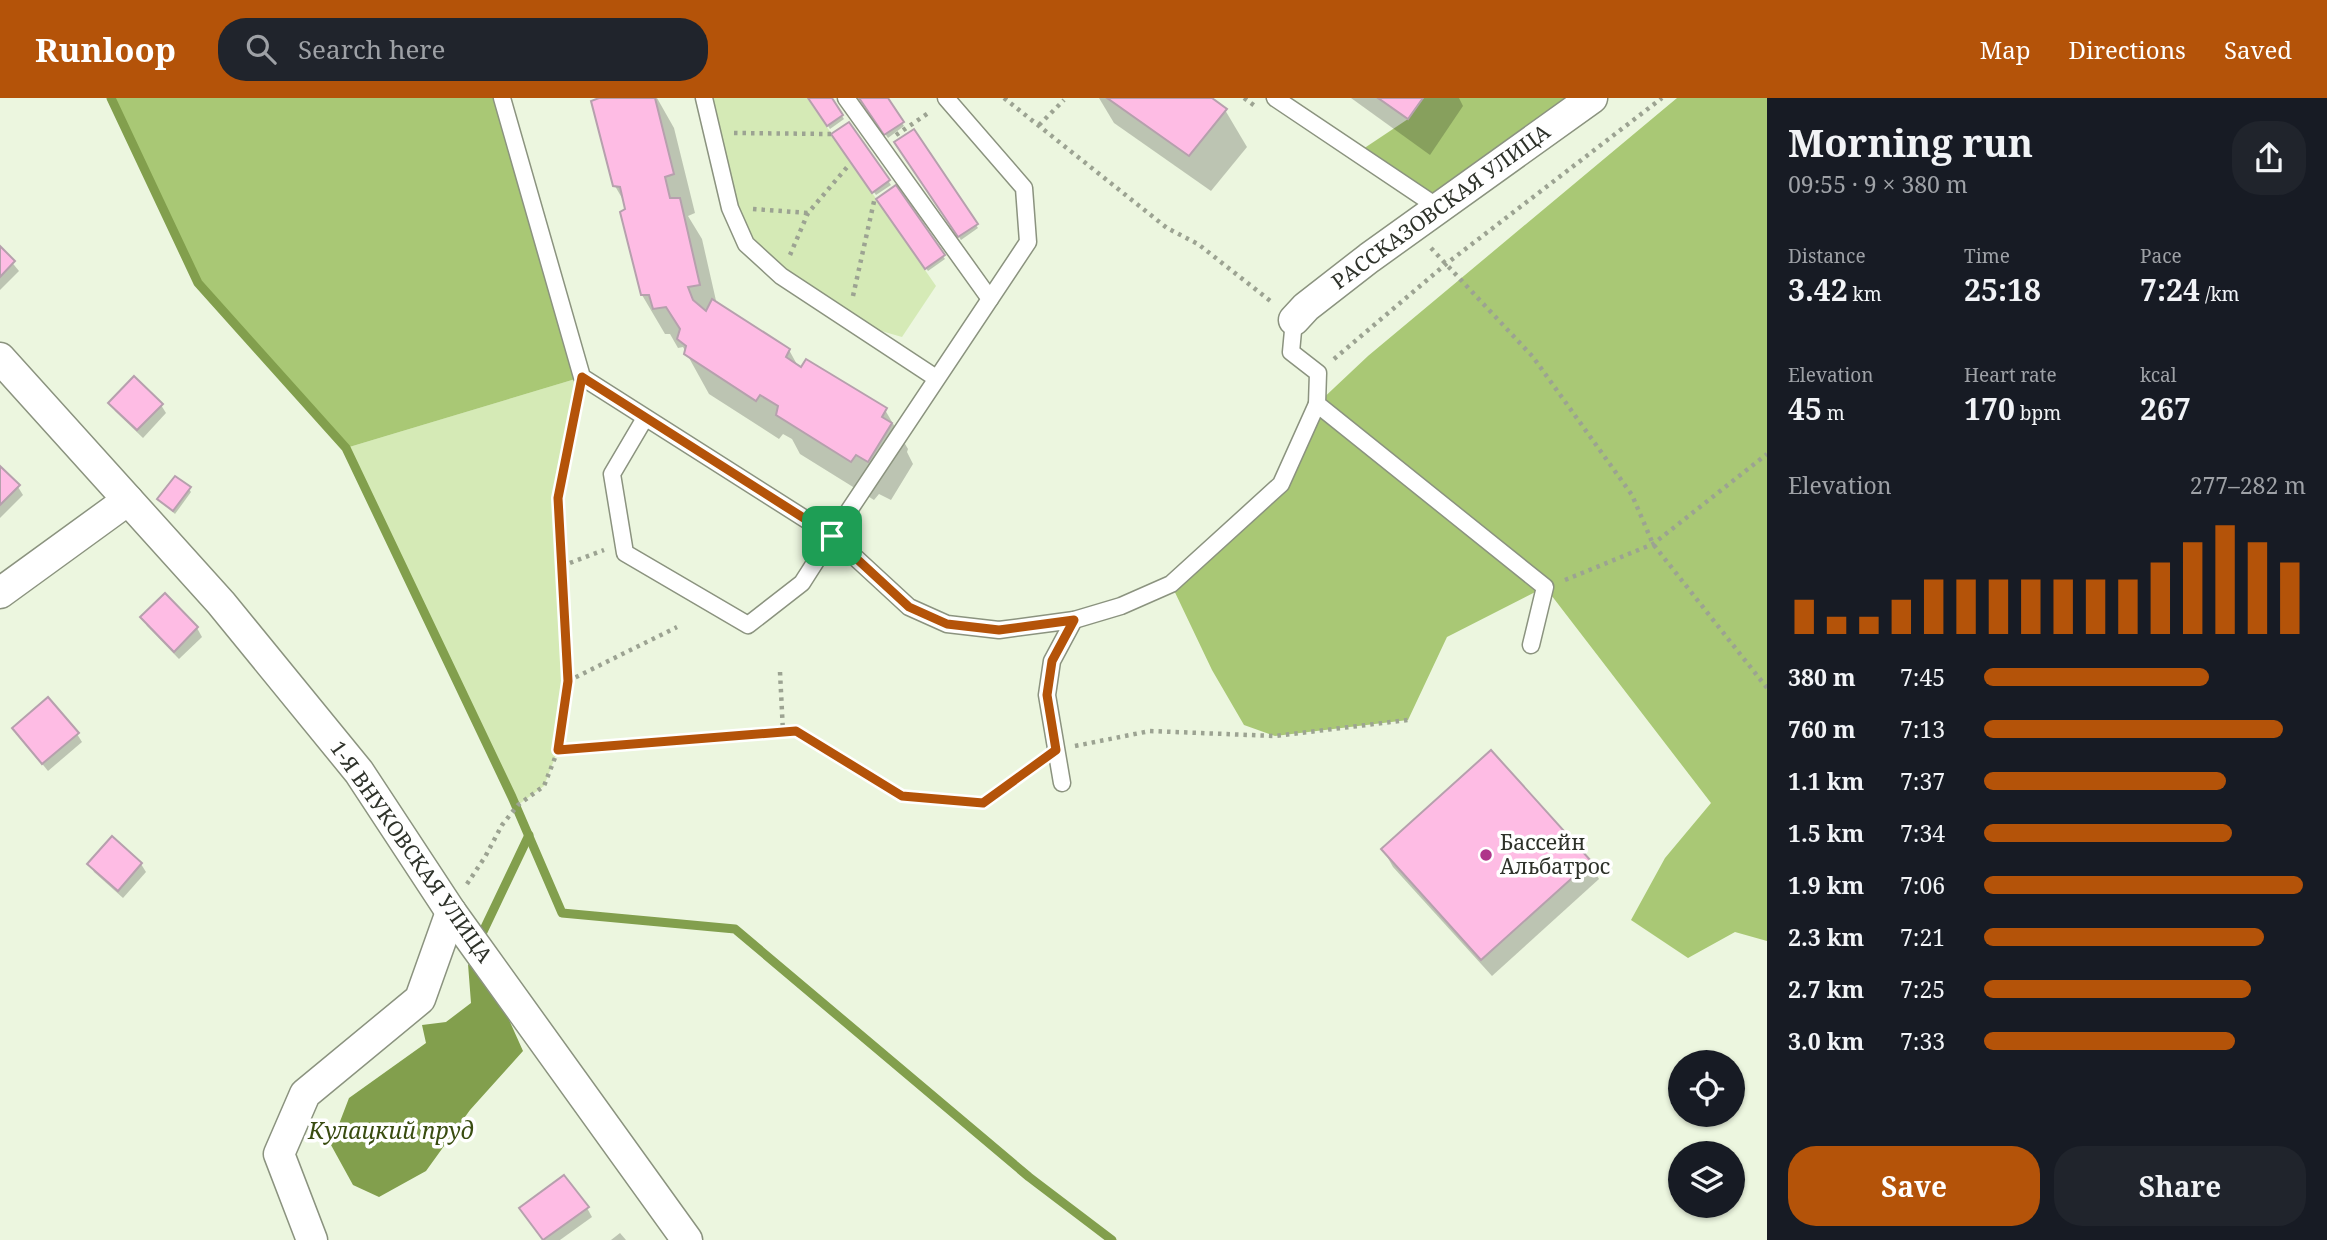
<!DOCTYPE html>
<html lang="en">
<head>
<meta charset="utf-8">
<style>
	body { margin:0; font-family:"Noto Serif",serif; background:#20242c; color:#f1f3f6; height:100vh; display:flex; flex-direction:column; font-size:26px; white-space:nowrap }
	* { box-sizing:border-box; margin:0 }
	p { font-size:23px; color:#9ea1a6 }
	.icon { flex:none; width:38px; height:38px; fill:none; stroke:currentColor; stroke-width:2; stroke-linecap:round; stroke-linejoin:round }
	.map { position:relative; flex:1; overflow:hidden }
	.drawer { display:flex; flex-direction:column; background:#171b24; width:560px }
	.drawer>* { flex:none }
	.controls { position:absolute; left:1668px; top:952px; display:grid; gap:14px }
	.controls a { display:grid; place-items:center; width:77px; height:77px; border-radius:50%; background:#171b24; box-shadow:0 2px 5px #0004; font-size:35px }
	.pin { position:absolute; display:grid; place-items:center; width:60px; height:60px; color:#fff; margin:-30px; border-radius:14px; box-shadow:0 4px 10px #0006 }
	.round { display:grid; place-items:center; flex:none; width:74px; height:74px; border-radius:28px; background:#20242c }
	.head { display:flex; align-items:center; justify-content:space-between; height:119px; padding:0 21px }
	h1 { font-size:38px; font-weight:700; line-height:52px }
	.figures { display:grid; grid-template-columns:repeat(3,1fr); gap:10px; height:119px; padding:7px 21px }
	.figures div { display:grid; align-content:center }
	.figures b { font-size:30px; font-weight:700 }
	.figures small { font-size:19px; font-weight:400 }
	.figures p { font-size:19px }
	.chart { height:196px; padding:14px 21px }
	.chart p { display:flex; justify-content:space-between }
	.chart svg { width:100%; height:126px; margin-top:7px; stroke:#b45309; stroke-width:6 }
	.action { display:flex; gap:14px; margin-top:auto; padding:14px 21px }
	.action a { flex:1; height:80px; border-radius:28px; background:#b45309; color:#fff; font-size:28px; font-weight:700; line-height:80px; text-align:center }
	.action a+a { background:#20242c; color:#f1f3f6 }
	ul { padding:0 21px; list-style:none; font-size:23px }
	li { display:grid; grid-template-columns:112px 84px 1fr; align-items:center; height:52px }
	li i { height:18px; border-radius:9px; background:#b45309 }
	header { display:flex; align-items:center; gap:42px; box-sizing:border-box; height:98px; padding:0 35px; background:#b45309; color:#fff }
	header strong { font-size:33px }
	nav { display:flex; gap:38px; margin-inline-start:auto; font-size:24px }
	.search { width:490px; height:63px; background:#20242c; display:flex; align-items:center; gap:18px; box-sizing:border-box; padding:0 24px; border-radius:28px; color:#9ea1a6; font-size:26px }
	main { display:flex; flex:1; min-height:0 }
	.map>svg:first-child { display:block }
	.green { fill:#d5eab6 }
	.forest { fill:#a9c875 }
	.water { fill:#829f4d }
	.shadow { fill:#0003 }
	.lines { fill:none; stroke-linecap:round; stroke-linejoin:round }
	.stream { stroke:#829f4d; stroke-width:9 }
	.building { fill:#febce4; stroke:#b6a0ad; stroke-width:2 }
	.service-casing { stroke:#8b937f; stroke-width:19 }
	.minor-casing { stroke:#8b937f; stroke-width:33 }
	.path { stroke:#9ca392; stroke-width:4.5; stroke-dasharray:3.5 5; stroke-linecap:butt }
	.service { stroke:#fff; stroke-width:16 }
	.minor { stroke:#fff; stroke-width:30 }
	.route-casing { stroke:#fff; stroke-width:14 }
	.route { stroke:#b45309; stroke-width:9 }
	.poi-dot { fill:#af368a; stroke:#fff; stroke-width:2.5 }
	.labels { text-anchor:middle; stroke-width:7; stroke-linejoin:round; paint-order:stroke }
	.street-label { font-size:21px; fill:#2e322a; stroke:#fff }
	.poi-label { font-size:21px; fill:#2e322a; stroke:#fff; text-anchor:start }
	.water-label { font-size:23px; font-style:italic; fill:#394c10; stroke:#fff }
</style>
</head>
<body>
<header>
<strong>Runloop</strong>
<div class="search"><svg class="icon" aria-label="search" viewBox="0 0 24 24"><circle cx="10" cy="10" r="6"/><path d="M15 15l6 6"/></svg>Search here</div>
<nav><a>Map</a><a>Directions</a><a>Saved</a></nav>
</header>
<main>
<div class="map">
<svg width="1767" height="1142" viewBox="0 0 1767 1142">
	<rect width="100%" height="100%" fill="#ecf6df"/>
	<g class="green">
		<polygon points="704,0 807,0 936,188 902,239 847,223 746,146"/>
		<polygon points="582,279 558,400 568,583 558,652 544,688 518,707 346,350"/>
	</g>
	<g class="forest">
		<polygon points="111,0 502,0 582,279 346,350 198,185"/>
		<polygon points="1423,0 1582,0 1439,110 1357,55 1408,21"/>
		<polygon points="1677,0 1767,0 1767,843 1735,834 1688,860 1631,822 1665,760 1711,705 1545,489 1447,539 1408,622 1275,638 1244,627 1212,572 1171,486 1281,386 1317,306 1368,258"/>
	</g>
	<polygon class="water" points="468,866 494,888 523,953 470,1012 426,1073 379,1099 353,1087 331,1047 349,1000 426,945 422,927 446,924 471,905"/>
	<g class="shadow">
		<polygon points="601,0 657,0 674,30 695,115 688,118 702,141 717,207 789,252 799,270 885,312 908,351 907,354 913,366 891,402 879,396 874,402 800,356 792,341 783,336 779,341 709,296 683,249 678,250 670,236 665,236 642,197 626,107 615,88"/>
		<polygon points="810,0 830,0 844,21 830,31"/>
		<polygon points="861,0 886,0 904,28 888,40"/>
		<polygon points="1099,0 1209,0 1225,12 1247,49 1211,93 1114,25"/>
		<polygon points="1351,0 1459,0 1463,8 1430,57"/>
		<polygon points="849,26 891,87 876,97 834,37"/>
		<polygon points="913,33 978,130 961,142 896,45"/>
		<polygon points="895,90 945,161 928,173 878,101"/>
		<polygon points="0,150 19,173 0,192"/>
		<polygon points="110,305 161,307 166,315 143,340 115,313"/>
		<polygon points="0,370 18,389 23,397 0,420"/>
		<polygon points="189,391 191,394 175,416 159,401"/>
		<polygon points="165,497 197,530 202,539 179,561 147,528 142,519"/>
		<polygon points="14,631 77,636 82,644 48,673"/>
		<polygon points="1383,751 1589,764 1599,781 1492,878 1393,769"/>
		<polygon points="90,766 141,766 146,774 123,800 94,774"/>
		<polygon points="587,1110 592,1119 560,1142 544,1142 526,1119"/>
		<polygon points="620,1135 626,1142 611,1142"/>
	</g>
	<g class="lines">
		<g class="stream">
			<polyline points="111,0 198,185 346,350 512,699 562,815 735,831 1029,1079 1112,1142"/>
			<polyline points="479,842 529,737"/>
		</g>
	</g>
	<g class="building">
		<polygon points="599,0 655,0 674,76 665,79 670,100 680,100 700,187 688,189 693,202 706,213 712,201 790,251 786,259 801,269 806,261 887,310 882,319 892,325 868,364 856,357 851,364 776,317 778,308 760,297 756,303 684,256 686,248 677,241 680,231 666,209 653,211 649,197 641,197 620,114 625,111 620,89 613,88 591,3"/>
		<polygon points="808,0 832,0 843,17 827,28"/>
		<polygon points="859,0 888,0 904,24 884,37"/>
		<polygon points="1107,0 1212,0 1227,11 1189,58"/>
		<polygon points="1378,0 1423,0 1408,21"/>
		<polygon points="849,24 890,82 872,95 831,36"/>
		<polygon points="914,31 978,126 958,139 894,44"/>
		<polygon points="896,87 945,157 925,171 876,101"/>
		<polygon points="0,148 15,163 0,179"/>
		<polygon points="134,278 163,306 137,332 108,305"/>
		<polygon points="0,368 20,387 0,407"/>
		<polygon points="175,378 191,389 173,413 157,401"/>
		<polygon points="165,495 198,529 174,554 140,519"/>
		<polygon points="48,599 79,635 42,666 12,630"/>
		<polygon points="1491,652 1591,763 1481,862 1381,751"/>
		<polygon points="112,738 142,765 118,793 87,766"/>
		<polygon points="564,1077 589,1109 543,1142 519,1110"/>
	</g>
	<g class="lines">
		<defs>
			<g id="service">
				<polyline points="502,0 582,279 832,438 1028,144 1024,90 946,0"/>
				<polyline points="704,0 730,110 746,146 781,178 936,280"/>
				<polyline points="846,0 990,201"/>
				<polyline points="1275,0 1439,110"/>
				<polyline points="1294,222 1291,254 1318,275 1317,306 1545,489 1531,547"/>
				<polyline points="645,320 612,376 625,455 748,527 802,485 832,438 909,509 947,526 999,532 1074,522 1121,508 1171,486 1281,386 1317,306"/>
				<polyline points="1062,685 1047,597 1052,563 1074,522"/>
			</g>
			<g id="minor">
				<polyline points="1294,222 1306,209 1369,160 1592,0"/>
				<polyline points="0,260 221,505 359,674 451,814 687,1142"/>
				<polyline points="0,495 128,402"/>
				<polyline points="312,1142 279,1056 305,996 420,901 451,814"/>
			</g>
		</defs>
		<use href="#service" class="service-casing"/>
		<use href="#minor" class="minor-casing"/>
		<g class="path">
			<polyline points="1004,0 1167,130 1198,146 1273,205"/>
			<polyline points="1244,0 1255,8"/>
			<polyline points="1039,27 1064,2"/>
			<polyline points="734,35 831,36"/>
			<polyline points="896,37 930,14"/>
			<polyline points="753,111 808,115"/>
			<polyline points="1431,150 1533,259 1632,397 1653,446 1767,590"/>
			<polyline points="790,157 808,115 848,68"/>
			<polyline points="853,198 875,99"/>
			<polyline points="1334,261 1446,166 1662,0"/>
			<polyline points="562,468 604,452"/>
			<polyline points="1565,482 1653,446 1767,356"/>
			<polyline points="780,574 783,634"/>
			<polyline points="568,583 677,529"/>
			<polyline points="1075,648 1150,633 1275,638 1408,622"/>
			<polyline points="558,652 796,633 902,698 983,704 1036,666"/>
			<polyline points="467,786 485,759 502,727 518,707 544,688 558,652 568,583 558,400 577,301"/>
		</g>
		<use href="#service" class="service"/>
		<use href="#minor" class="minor"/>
	</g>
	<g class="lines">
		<defs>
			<polygon id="route" points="582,279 832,438 909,509 947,526 999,532 1074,522 1052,563 1047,597 1056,652 983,705 902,698 796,633 558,652 568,583 558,400"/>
		</defs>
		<use href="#route" class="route-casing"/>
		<use href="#route" class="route"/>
	</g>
	<circle class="poi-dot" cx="1486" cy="757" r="7"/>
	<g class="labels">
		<g class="street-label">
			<text transform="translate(1441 109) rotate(-36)" y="7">РАССКАЗОВСКАЯ УЛИЦА</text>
			<text transform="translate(411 754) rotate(55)" y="7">1-Я ВНУКОВСКАЯ УЛИЦА</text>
		</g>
		<g class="poi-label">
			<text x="1500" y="752">Бассейн<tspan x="1500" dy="24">Альбатрос</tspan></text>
		</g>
		<g class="water-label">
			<text x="391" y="1041">Кулацкий пруд</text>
		</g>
	</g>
</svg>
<div class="controls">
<a><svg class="icon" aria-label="locate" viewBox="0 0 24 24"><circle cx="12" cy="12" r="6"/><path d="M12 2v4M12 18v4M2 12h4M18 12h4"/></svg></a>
<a><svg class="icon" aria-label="layers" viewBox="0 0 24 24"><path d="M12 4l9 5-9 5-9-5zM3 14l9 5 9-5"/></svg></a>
</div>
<div class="pin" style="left:832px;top:438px;background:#1e9e55"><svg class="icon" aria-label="arrive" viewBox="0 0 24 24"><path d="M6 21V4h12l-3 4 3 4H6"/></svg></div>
</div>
<section class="drawer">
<div class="head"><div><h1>Morning run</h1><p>09:55 · 9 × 380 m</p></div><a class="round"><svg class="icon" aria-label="share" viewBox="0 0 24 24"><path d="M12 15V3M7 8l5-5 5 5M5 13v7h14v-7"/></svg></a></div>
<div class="figures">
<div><p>Distance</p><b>3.42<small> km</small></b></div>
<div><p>Time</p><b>25:18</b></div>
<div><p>Pace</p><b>7:24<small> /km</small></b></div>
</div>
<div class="figures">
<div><p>Elevation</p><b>45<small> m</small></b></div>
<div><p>Heart rate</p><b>170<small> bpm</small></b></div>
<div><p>kcal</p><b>267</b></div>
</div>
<div class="chart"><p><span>Elevation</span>277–282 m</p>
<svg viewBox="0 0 160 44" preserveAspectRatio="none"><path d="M5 44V32M15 44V38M25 44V38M35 44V32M45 44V25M55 44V25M65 44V25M75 44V25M85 44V25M95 44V25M105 44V25M115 44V19M125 44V12M135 44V6M145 44V12M155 44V19"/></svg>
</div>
<ul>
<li><b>380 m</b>7:45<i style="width:70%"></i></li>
<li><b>760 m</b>7:13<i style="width:93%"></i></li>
<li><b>1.1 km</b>7:37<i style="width:75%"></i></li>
<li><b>1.5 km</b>7:34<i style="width:77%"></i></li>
<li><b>1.9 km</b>7:06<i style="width:99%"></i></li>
<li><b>2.3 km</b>7:21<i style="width:87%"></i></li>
<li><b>2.7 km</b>7:25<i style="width:83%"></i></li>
<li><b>3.0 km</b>7:33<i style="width:78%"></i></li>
</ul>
<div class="action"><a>Save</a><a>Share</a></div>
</section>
</main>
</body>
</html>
